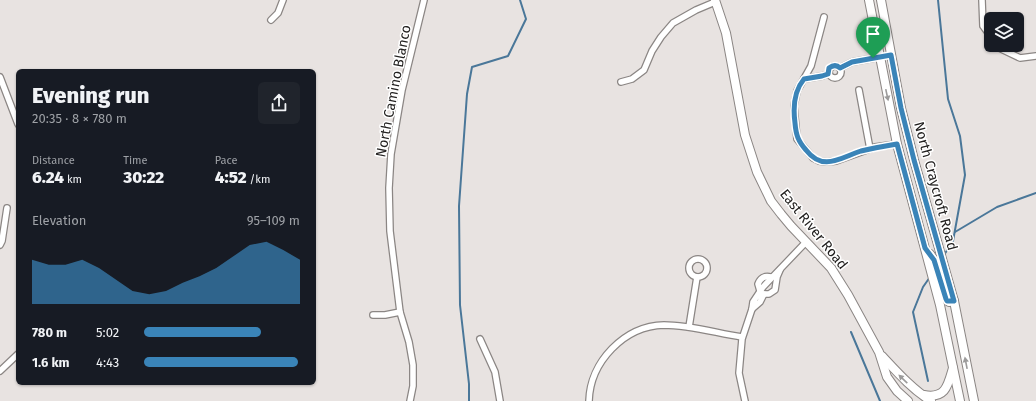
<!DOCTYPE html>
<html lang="en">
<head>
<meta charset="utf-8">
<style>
	body { margin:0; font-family:"Fira Sans",sans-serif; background:#20242c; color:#f1f3f6; height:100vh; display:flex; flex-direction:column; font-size:15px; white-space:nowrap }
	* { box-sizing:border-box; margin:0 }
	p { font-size:13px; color:#9ea1a6 }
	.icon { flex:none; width:22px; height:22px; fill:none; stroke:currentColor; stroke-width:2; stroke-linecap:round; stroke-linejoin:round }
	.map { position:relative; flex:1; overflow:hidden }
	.drawer { position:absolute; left:16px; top:69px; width:300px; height:316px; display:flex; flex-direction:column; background:#171b24; border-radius:6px; box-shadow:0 1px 3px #0004 }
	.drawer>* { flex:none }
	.controls { position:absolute; left:984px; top:12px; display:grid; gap:8px }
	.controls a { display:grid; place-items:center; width:40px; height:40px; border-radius:6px; background:#171b24; box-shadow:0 1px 3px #0004; font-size:20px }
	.pin { position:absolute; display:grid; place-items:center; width:34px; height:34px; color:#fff; margin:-41px -17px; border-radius:50% 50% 50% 0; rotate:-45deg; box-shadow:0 0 4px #0007 }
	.pin .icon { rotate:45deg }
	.round { display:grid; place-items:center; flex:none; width:42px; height:42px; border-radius:6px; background:#20242c }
	.summary { display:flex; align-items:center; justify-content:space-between; height:68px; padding:0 16px }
	h1 { font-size:22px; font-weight:800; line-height:30px }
	.figures { display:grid; grid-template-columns:repeat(3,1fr); gap:6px; height:68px; padding:4px 16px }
	.figures div { display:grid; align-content:center }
	.figures b { font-size:17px; font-weight:800 }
	.figures small { font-size:11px; font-weight:400 }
	.figures p { font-size:11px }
	.chart { height:112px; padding:8px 16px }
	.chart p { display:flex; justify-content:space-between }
	.chart svg { width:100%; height:72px; margin-top:4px; fill:#3a84b8; opacity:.7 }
	ul { padding:0 16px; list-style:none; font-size:13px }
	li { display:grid; grid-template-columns:64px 48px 1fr; align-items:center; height:30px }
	li i { height:10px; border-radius:5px; background:#3a84b8 }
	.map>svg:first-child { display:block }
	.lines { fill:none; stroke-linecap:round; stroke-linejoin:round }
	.stream { stroke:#4a7799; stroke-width:2 }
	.street-casing { stroke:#8b8684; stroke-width:8 }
	.secondary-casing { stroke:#8b8684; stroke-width:10 }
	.street { stroke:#fff; stroke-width:5.5 }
	.secondary { stroke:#fff; stroke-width:8 }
	.oneway { fill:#9c9b9b }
	.route-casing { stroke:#fff; stroke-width:8 }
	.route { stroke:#3a84b8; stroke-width:5 }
	.labels { text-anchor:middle; stroke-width:3; stroke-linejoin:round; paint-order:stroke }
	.street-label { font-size:14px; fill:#232120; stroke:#fff }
</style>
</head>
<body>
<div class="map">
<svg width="1036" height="401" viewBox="0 0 1036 401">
	<rect width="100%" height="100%" fill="#e8e3e1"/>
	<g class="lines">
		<g class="stream">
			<polyline points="938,0 948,99 960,136 965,175 953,241 944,255"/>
			<polyline points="955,232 997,207 1036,193"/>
			<polyline points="851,332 880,401"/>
			<polyline points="928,381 913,312 923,287 930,277"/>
			<polyline points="469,401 469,384 460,305 459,206 467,94 472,67 508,56 526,19 520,0"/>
		</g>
		<defs>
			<g id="street">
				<polyline points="982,0 983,26 991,37"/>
				<polyline points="824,17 811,66 797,91 794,106 797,139 813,158 819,161 827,162 836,161 875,147 897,144"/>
				<polyline points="271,20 278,13 283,0"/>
				<polyline points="997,45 999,48 1020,58 1036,56"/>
				<circle cx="835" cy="72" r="6"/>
				<polyline points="840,68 852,62 891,55"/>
				<polyline points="0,77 18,124"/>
				<polyline points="804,79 822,76 828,74"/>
				<polyline points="621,82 632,79 644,70 652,51 661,37 673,23 696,10 715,2"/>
				<polyline points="859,90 870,149"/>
				<polyline points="0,245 2,241 7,208"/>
				<circle cx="698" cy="268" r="9"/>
				<path d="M760,291L758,284C760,279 764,275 771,277"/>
				<polyline points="764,294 760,302 752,309 753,302 763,287 806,242"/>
				<polyline points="764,294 769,294 775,290 777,277 780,270"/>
				<polyline points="373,315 385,315 400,312"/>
				<polyline points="689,327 697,277"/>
				<polyline points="480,339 495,372 500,401"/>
				<polyline points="0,371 18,354"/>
				<polyline points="410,401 413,386 413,365 409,342 400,312 390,231 389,188 391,154 402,90 424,0"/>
				<path d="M589,401C590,362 624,326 664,325C690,325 716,333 742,337"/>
				<polyline points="745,401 739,373 742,339 752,309"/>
			</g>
			<g id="secondary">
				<polyline points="715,0 726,33 745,135 757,172 771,201 781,214 791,226 831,268 848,295 879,352 887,377 897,391 908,401"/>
				<polyline points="869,0 897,144 940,305 960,401"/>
				<polyline points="881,0 901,108 914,160 954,301 974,401"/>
				<polyline points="930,254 934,260 946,299 949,302 954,301"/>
				<path d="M882,356C897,372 912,389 931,401"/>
				<path d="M924,395C946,399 948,385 953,368"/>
			</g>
		</defs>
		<use href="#street" class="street-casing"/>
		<use href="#secondary" class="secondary-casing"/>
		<use href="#street" class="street"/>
		<use href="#secondary" class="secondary"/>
	</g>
	<defs><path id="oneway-solid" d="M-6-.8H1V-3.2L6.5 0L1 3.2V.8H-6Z"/></defs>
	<g class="oneway">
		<use href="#oneway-solid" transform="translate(887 95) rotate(78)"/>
		<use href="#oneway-solid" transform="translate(966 363) rotate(-101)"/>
		<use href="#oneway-solid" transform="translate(903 379) rotate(-136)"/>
	</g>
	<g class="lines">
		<defs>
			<path id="route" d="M891,55L901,108L914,160L954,301H947L946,299L934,260L925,248L897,144C885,146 873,148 861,151C840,158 823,172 806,150C798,141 796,135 795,123C793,108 794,91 804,79L822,76L828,74L829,68C833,65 837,65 840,68L852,62Z"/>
		</defs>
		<use href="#route" class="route-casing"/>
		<use href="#route" class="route"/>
	</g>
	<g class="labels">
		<g class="street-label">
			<text transform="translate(393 91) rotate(-79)" y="5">North Camino Blanco</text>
			<text transform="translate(936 186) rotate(75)" y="5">North Craycroft Road</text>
			<text transform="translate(814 229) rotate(51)" y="5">East River Road</text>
		</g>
	</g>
</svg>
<div class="controls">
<a><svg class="icon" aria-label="layers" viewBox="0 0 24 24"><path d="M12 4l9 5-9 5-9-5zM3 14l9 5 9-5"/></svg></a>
</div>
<div class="pin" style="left:873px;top:58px;background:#1e9e55"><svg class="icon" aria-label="arrive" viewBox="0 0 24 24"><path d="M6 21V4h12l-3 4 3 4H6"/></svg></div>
<section class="drawer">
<div class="summary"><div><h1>Evening run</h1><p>20:35 · 8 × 780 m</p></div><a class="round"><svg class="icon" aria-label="share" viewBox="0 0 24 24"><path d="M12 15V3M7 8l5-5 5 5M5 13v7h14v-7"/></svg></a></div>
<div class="figures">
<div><p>Distance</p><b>6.24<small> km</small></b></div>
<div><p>Time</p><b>30:22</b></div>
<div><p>Pace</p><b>4:52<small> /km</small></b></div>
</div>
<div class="chart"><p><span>Elevation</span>95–109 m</p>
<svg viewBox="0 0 160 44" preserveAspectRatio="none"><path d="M0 44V17L10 20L20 20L30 17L40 22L50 29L60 36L70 38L80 36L90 31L100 27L110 22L120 15L130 8L140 6L150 11L160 17V44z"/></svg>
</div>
<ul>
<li><b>780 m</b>5:02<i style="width:75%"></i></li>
<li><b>1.6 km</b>4:43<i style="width:99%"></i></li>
</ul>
</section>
</div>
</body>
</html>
